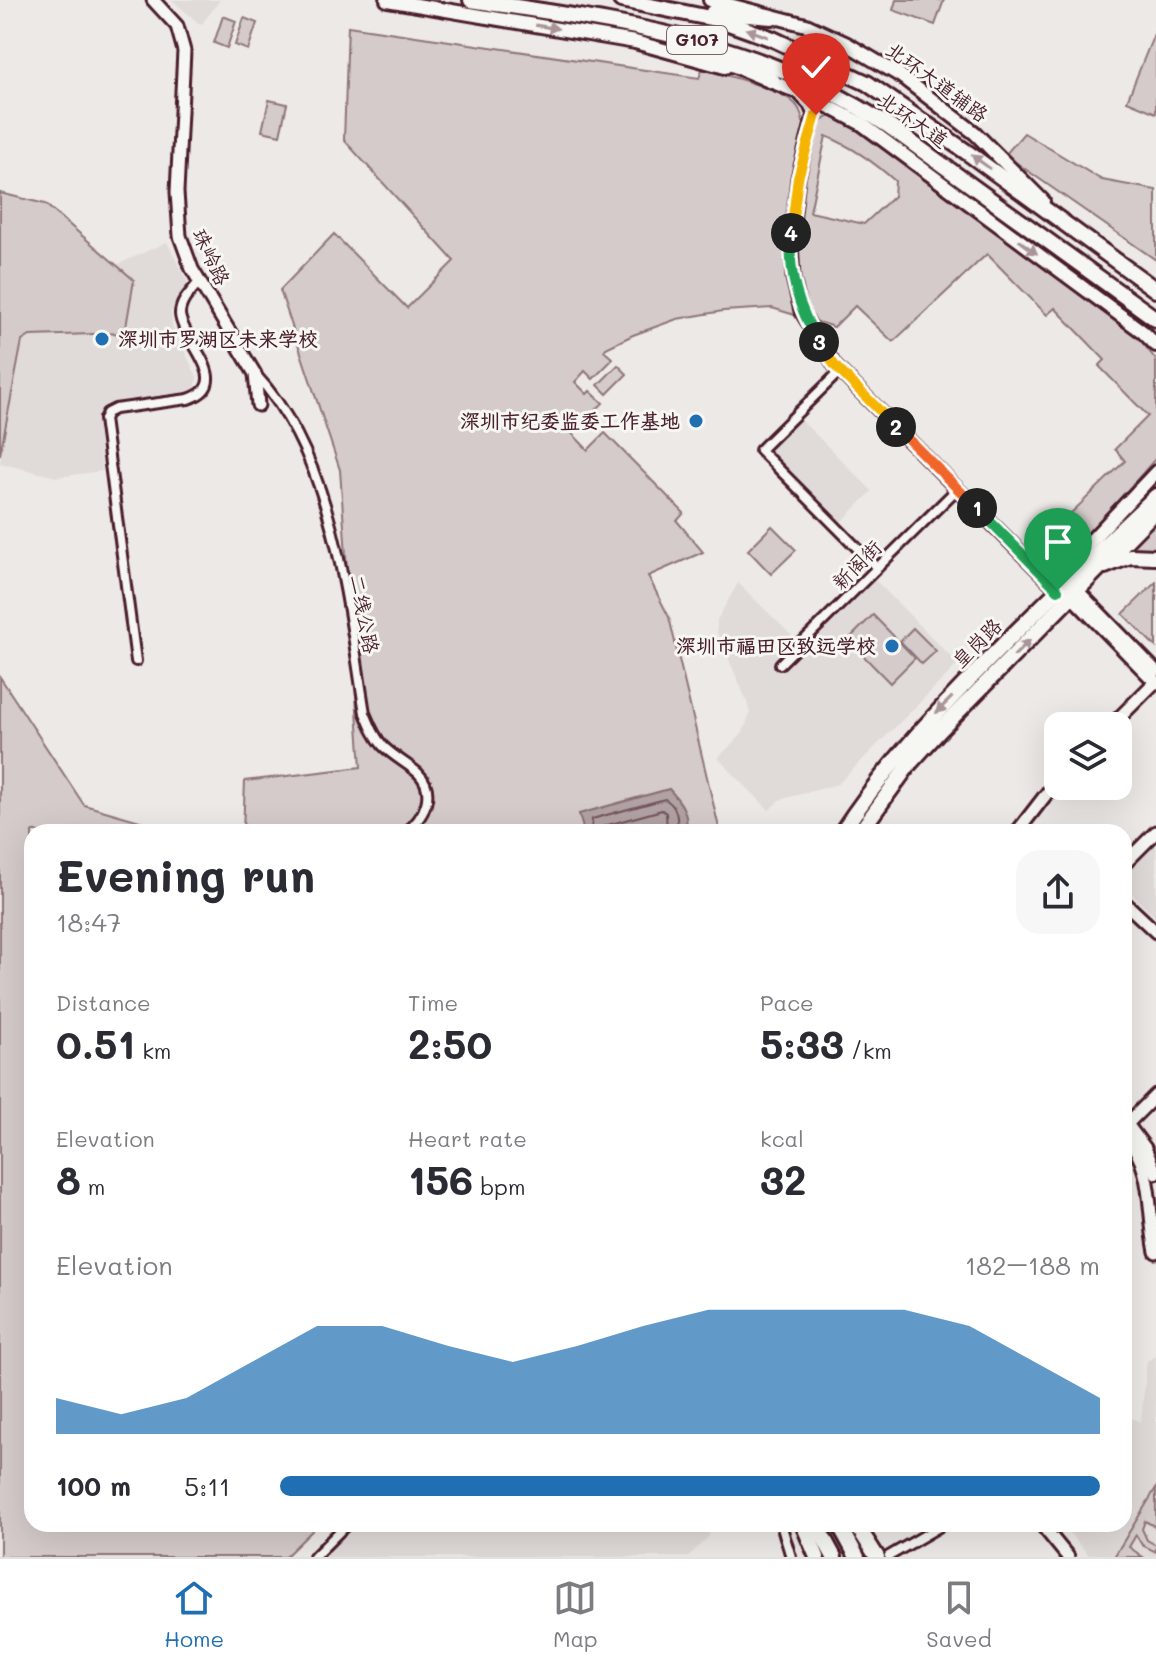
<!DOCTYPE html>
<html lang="en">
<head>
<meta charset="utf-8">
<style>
	body { margin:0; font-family:Mali,"LXGW WenKai TC",sans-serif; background:#f7f7f7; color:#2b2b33; height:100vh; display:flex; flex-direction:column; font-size:30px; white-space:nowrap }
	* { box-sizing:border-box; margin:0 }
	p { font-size:26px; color:#7c7c81 }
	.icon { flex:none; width:44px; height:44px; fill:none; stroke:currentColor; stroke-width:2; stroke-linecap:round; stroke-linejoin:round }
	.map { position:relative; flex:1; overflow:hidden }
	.sheet { position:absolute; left:24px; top:824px; width:1108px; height:708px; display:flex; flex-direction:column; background:#fff; border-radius:24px; box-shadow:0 8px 32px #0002 }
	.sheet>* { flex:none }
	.fabs { position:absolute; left:1044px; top:712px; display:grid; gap:16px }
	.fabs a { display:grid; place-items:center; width:88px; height:88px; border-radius:16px; background:#fff; box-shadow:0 8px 32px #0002; font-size:40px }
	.pin { position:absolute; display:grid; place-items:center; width:68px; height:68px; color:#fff; margin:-82px -34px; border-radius:50% 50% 50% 0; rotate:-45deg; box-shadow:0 0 8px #0007 }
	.pin .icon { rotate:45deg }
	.km { position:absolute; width:40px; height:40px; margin:-20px; border-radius:50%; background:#222; color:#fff; font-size:22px; line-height:40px; text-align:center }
	.round { display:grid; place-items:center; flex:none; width:84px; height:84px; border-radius:24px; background:#f7f7f7 }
	.summary { display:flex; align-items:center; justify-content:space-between; height:136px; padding:0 32px }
	h1 { font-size:44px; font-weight:700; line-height:60px }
	.stats { display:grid; grid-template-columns:repeat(3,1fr); gap:12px; height:136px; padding:8px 32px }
	.stats div { display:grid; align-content:center }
	.stats b { font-size:40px; font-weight:700 }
	.stats small { font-size:22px; font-weight:400 }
	.stats p { font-size:22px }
	.chart { height:224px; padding:16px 32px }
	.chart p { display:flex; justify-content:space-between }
	.chart svg { width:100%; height:144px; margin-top:8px; fill:#1f6fb2; opacity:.7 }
	ul { padding:0 32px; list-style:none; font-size:26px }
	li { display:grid; grid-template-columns:128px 96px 1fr; align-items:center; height:60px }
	li i { height:20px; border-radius:10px; background:#1f6fb2 }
	.tabs { display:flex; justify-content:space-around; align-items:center; height:112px; border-top:2px solid #e1e1e2; background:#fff; font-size:22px; color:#7c7c81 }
	.tabs a { display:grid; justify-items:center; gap:4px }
	.tabs .selected { color:#1f6fb2 }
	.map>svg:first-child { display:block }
	.built { fill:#e0dad8 }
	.green { fill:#d4cbca; stroke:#8f757a; stroke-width:2; fill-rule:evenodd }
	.water { fill:#b1a2a3; stroke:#886e73; stroke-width:2 }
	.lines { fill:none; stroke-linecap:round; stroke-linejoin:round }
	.shore { stroke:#73535b; stroke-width:2 }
	.street-casing { stroke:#4a1f2b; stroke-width:14 }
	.secondary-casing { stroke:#4a1f2b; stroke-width:17 }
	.primary-casing { stroke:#4a1f2b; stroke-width:18 }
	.highway-casing { stroke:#4a1f2b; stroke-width:20 }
	.street { stroke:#f6f6f2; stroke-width:8 }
	.secondary { stroke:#f6f6f2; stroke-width:11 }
	.primary { stroke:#f6f6f2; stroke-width:12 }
	.highway { stroke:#f6f6f2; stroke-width:14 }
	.oneway { fill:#a99598 }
	.split-1-casing { stroke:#fff; stroke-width:16 }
	.split-2-casing { stroke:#fff; stroke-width:16 }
	.split-3-casing { stroke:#fff; stroke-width:16 }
	.split-4-casing { stroke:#fff; stroke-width:16 }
	.split-5-casing { stroke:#fff; stroke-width:16 }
	.split-1 { stroke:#22a559; stroke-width:10 }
	.split-2 { stroke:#f0652b; stroke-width:10 }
	.split-3 { stroke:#f5b400; stroke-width:10 }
	.split-4 { stroke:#22a559; stroke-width:10 }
	.split-5 { stroke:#f5b400; stroke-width:10 }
	.poi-dot { fill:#1f6fb2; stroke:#f6f6f2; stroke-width:3 }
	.labels { text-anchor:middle; stroke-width:6; stroke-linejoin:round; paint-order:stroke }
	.shield { fill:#f6f6f2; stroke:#7e6067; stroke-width:2 }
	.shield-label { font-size:18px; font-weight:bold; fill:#4a1f2b }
	.street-label { font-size:20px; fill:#4a1f2b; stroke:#f6f6f2 }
	.poi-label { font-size:20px; font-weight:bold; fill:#4a1f2b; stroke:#f6f6f2; text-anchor:end }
</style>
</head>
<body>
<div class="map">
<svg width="1156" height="1557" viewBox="0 0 1156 1557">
	<rect width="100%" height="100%" fill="#ece9e6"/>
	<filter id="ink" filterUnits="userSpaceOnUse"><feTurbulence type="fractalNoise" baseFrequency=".0125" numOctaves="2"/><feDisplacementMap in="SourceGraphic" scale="16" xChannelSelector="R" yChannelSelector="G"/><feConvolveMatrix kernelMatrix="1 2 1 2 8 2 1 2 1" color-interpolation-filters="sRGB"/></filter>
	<g filter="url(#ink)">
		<g class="built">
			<polygon points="172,0 220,0 201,25"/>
			<polygon points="167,242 191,289 176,300 171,312 172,326 197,377 195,389 184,399 114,407 102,412 98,426 102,471 56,477 0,463 22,341 30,336 125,333 134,280 117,265"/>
			<polygon points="799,418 872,491 839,524 766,451"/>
			<polygon points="874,579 958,664 838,784 779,800 769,810 718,758 743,733 750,713 746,699 717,632 717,620 738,583 804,648"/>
			<polygon points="1156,841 1156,918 1124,886 1124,872"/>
			<polygon points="1156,1356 1156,1557 1091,1557 1061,1524 1124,1524 1124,1415 1141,1422 1147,1361"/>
			<polygon points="340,1524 709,1524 709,1536 688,1557 308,1557"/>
		</g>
		<g class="green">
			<polygon points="896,0 944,0 935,25 893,10"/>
			<polygon points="223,16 236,21 227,48 214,43"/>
			<polygon points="244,18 257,23 248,50 235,45"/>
			<path d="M348,26L699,78L702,70C721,72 778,90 792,101C799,106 802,114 803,122L817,126C825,116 830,115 842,119L1138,337L1156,360V458L1080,544L1075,539L1078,527L1068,516L1125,461L1115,449L1148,416L1099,366L1105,360L1055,308L1047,315L987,254L893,342L855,306L834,327L772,308L723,311L677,319L633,335L606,348L604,351L613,359L593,379L585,371L575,382L587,394L590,391L603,403L580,425L572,417L564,425L588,450L605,433L684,513L677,521L703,552L648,576L669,617L720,832H243L245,781L361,767L340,470L280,290L334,234L407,308L454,261L344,140ZM826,136C853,147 874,162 895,181L894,196L864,224L810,212Z"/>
			<polygon points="1156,29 1156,113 1127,101"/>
			<polygon points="269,100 287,104 280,135 262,131"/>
			<polygon points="1024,133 1102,180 1156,190 1156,260 1005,155"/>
			<polygon points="0,193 45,204 134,280 125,333 30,336 22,341 0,455"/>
			<polygon points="618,365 627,374 607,394 598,385"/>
			<polygon points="1156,519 1156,555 1124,554"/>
			<polygon points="772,526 796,550 771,574 748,550"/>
			<polygon points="1156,582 1156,647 1123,614"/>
			<polygon points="873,615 915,658 890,683 848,640"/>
			<polygon points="913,628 936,651 922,664 900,641"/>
			<polygon points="0,677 84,805 178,832 32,832 32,1524 319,1524 285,1557 0,1557"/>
			<polygon points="1156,1488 1156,1527 1145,1521 1142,1529 1147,1540 1156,1545 1156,1552 1142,1545 1136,1535 1129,1547 1143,1557 1114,1557"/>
		</g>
		<path class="water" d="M669,789C680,801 689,812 686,829L681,832H584L579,814Z"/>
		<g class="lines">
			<g class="shore">
				<path d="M591,832L592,819L665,799C678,807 678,818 677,832"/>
				<polyline points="601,832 604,826 662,810 666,813 667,832"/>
			</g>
			<defs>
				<g id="street">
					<polyline points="840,371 760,450 877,568"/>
					<path d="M256,375C335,460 347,603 365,713C370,725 374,736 383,746C394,757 407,763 418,773C437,792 424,818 406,832"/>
					<path d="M136,661L104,419L107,413L115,409L188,399C237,384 181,340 180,314C180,301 192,291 199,282"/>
					<polyline points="780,664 957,489"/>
					<polyline points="781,1524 791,1557"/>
					<polyline points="889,1556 944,1524"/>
					<polyline points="314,1557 347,1524"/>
				</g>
				<g id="secondary">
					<polyline points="153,0 177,26 184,51 177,192 180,236 192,269 255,374 258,405"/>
					<polyline points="799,93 810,105 814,115 798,178 791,240 793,278 801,311 835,366 1058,590"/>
					<polyline points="1078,591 1156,671"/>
					<polyline points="1072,597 1156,683"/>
					<polyline points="1111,726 1156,681"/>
					<polyline points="1017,832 1058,779"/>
					<polyline points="1124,864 1156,832"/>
					<polyline points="1124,902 1156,932"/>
					<polyline points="1124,1120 1145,1148 1156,1173"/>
					<polyline points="1124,1127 1156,1095"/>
					<path d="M1124,1131C1156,1175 1146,1203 1156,1252"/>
					<polyline points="1041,1524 1068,1557"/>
				</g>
				<g id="primary">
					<polyline points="387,0 635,42 725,67"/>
					<polyline points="710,0 806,25 847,44 901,76 975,133 1043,201"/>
					<polyline points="765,79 811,97 862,124 1143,332 1156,345"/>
					<polyline points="1058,590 1068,565 1156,472"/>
				</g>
				<g id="highway">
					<path d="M471,0C625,24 756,38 890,127L1156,319"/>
					<polyline points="621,0 720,20 773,39 867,83 968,153 1156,290"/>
					<polyline points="713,12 772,17"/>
					<polyline points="689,46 773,81"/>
					<polyline points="1105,566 1130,556 1156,557"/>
					<path d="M842,832C885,766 938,711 993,655C1047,601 1101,548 1156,496"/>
					<polyline points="860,832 910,763 939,731 1156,510"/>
					<polyline points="803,1524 817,1557"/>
					<polyline points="816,1524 834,1557"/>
					<polyline points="839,1524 857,1557"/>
					<polyline points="856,1524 877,1557"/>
				</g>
			</defs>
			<use href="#street" class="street-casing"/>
			<use href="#secondary" class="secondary-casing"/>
			<use href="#primary" class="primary-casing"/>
			<use href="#highway" class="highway-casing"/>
			<use href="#street" class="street"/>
			<use href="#secondary" class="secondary"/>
			<use href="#primary" class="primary"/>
			<use href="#highway" class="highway"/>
		</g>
		<defs><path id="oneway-solid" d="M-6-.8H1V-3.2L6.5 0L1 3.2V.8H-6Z" transform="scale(2)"/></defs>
		<g class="oneway">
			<use href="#oneway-solid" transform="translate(547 27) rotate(9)"/>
			<use href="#oneway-solid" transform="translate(757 33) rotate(-161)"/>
			<use href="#oneway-solid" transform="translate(981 162) rotate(-144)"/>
			<use href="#oneway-solid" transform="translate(1028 247) rotate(37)"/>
			<use href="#oneway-solid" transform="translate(1022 648) rotate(-45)"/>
			<use href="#oneway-solid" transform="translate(944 705) rotate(135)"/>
		</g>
	</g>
	<g class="lines" filter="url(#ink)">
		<defs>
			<polyline id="split-1" points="977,508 1058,590"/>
			<polyline id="split-2" points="896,427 977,508"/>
			<polyline id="split-3" points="819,342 835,366 896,427"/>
			<path id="split-4" d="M791,233C788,274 798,308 819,342"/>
			<polyline id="split-5" points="791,233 798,178 816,115"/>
		</defs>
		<use href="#split-1" class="split-1-casing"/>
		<use href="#split-2" class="split-2-casing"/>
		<use href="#split-3" class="split-3-casing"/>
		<use href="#split-4" class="split-4-casing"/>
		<use href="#split-5" class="split-5-casing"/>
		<use href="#split-1" class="split-1"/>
		<use href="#split-2" class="split-2"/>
		<use href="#split-3" class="split-3"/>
		<use href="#split-4" class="split-4"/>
		<use href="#split-5" class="split-5"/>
	</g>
	<g class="poi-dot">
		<circle cx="102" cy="339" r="8"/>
		<circle cx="696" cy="421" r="8"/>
		<circle cx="892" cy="646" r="8"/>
	</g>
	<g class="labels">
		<rect class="shield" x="667" y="26" width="60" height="28" rx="6"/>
		<g class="shield-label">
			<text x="697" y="46">G107</text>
		</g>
		<g class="street-label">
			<text transform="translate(937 82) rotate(36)" y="7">北环大道辅路</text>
			<text transform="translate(913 120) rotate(35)" y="7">北环大道</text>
			<text transform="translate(211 257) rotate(65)" y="7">珠岭路</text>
			<text transform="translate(857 565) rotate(-45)" y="7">新阁街</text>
			<text transform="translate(364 614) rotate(79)" y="7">二线公路</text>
			<text transform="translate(977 643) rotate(-45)" y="7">皇岗路</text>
		</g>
		<g class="poi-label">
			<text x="118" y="346" text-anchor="start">深圳市罗湖区未来学校</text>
			<text x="680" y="428">深圳市纪委监委工作基地</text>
			<text x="876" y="653">深圳市福田区致远学校</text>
		</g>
	</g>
</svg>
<div class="fabs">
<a><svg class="icon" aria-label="layers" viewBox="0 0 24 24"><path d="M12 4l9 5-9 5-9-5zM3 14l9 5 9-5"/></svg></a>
</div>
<div class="pin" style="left:1058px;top:590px;background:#1e9e55"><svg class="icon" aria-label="arrive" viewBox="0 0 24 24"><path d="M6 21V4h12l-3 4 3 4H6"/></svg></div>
<div class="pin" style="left:816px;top:115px;background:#d93025"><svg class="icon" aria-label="check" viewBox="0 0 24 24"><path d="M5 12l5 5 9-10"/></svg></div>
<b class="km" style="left:977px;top:508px">1</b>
<b class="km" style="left:896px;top:427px">2</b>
<b class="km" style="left:819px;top:342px">3</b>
<b class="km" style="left:791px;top:233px">4</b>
<section class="sheet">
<div class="summary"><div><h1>Evening run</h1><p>18:47</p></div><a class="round"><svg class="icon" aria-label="share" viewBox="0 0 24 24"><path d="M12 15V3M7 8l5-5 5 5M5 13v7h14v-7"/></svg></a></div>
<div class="stats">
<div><p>Distance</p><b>0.51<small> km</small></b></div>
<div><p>Time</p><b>2:50</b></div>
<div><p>Pace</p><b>5:33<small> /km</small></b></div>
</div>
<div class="stats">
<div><p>Elevation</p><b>8<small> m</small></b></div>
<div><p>Heart rate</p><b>156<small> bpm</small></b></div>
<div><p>kcal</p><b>32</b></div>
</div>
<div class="chart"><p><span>Elevation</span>182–188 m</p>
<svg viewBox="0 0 160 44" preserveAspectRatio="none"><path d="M0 44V33L10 38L20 33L30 22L40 11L50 11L60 17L70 22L80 17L90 11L100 6L110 6L120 6L130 6L140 11L150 22L160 33V44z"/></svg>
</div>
<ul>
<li><b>100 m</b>5:11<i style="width:100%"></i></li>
</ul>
</section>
</div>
<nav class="tabs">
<a class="selected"><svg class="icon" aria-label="home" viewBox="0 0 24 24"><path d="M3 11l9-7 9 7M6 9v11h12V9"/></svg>Home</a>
<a><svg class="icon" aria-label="map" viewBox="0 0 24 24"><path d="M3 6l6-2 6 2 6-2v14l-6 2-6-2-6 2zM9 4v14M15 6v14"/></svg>Map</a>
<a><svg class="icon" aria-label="saved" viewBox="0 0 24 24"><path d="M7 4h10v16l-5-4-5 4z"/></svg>Saved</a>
</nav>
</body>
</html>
